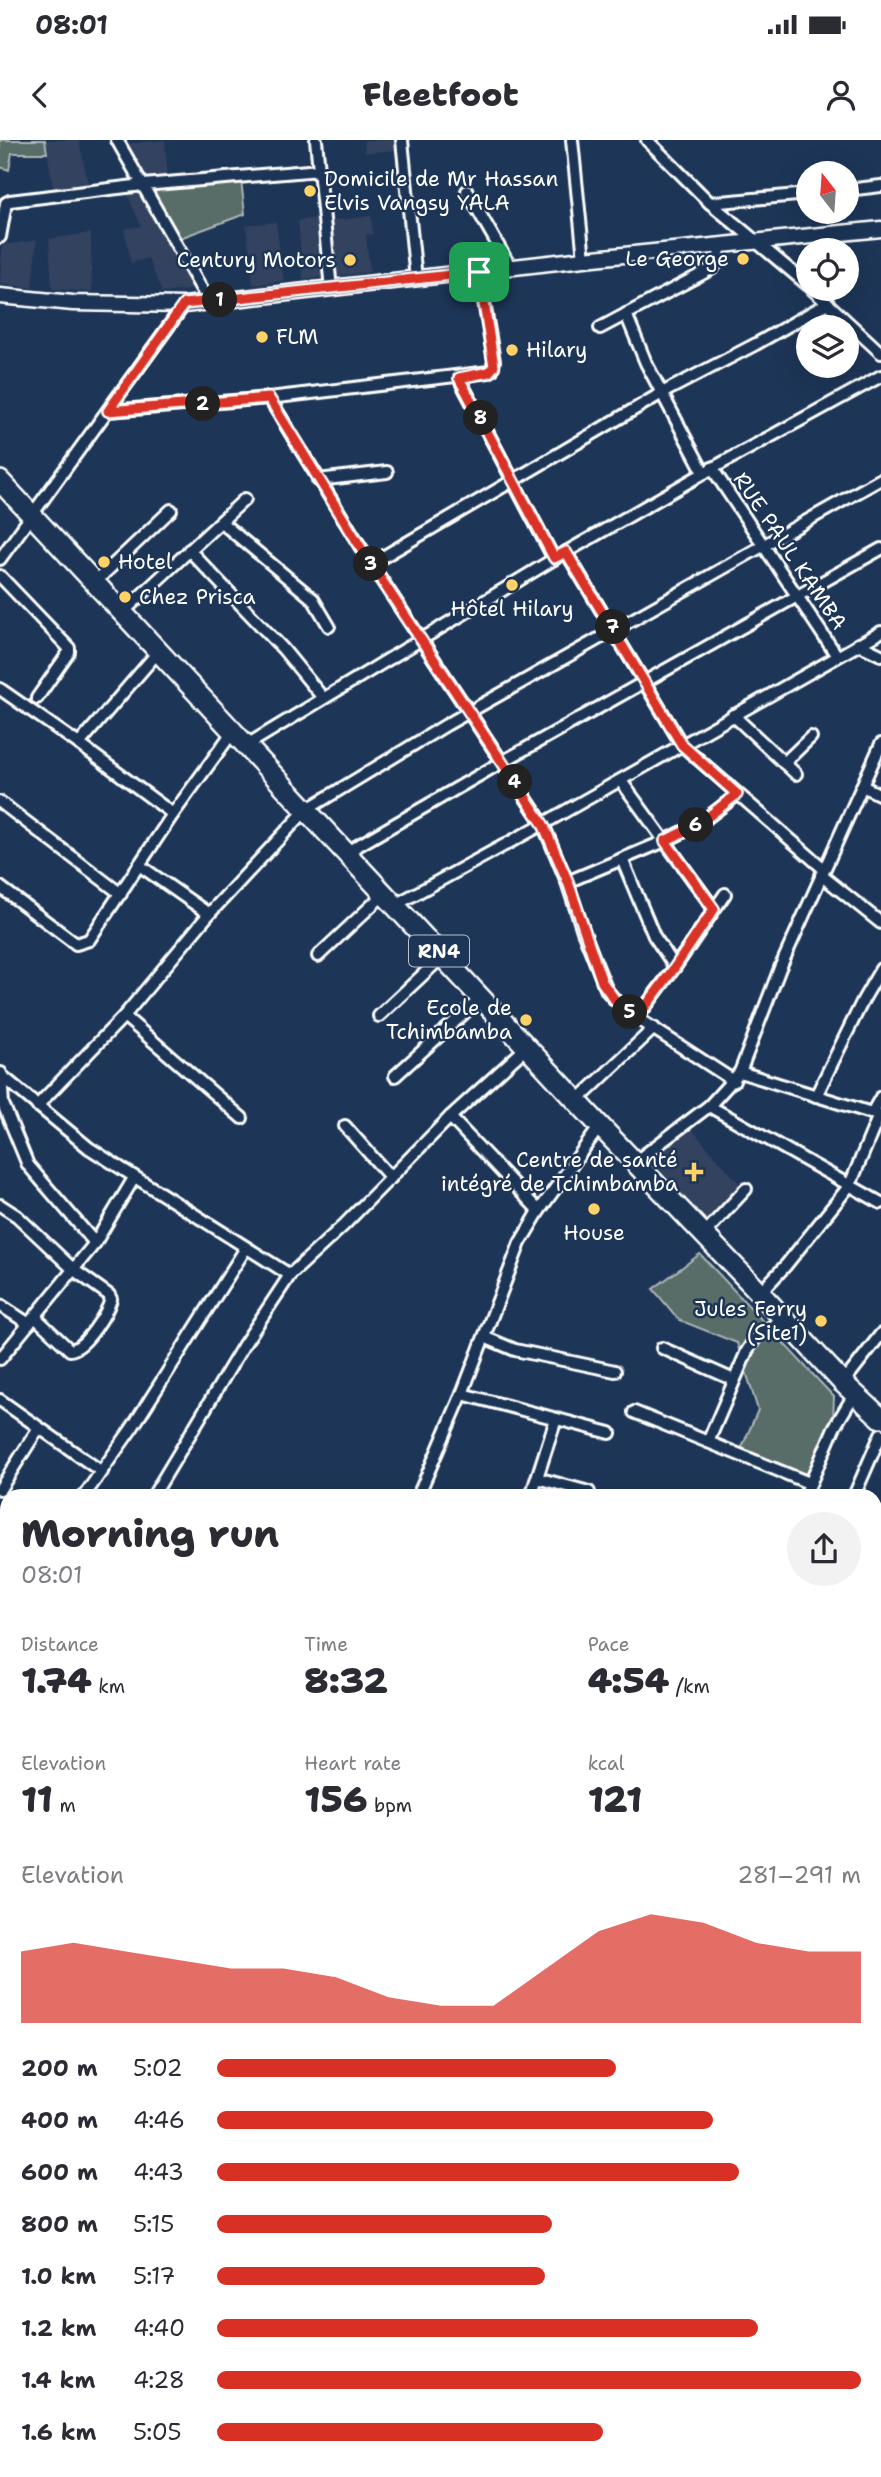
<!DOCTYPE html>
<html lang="en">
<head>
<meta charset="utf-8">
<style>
	body { margin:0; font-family:"Shantell Sans",sans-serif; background:#f2f2f3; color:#2b2b33; height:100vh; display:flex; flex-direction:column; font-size:26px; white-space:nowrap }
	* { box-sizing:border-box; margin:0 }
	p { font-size:23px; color:#7c7c81 }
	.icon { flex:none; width:38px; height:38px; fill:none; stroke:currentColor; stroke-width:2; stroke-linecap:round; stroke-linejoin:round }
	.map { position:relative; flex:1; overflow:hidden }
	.panel { position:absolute; left:0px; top:1349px; width:882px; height:989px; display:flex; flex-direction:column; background:#fff; border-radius:21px 21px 0 0; box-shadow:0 7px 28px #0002 }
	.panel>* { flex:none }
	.needle { width:46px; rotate:343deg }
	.tools { position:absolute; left:796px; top:21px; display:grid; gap:14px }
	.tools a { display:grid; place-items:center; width:63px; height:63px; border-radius:50%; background:#fff; box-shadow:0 7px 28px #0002; font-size:35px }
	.pin { position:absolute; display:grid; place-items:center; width:60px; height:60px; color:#fff; margin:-30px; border-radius:14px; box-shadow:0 4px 10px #0006 }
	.km { position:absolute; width:35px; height:35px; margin:-18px; border-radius:50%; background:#222; color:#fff; font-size:19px; line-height:35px; text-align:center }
	.round { display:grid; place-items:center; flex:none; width:74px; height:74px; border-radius:37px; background:#f2f2f3 }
	.overview { display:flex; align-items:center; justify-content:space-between; height:119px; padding:0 21px }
	h1 { font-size:38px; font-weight:800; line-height:52px }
	.metrics { display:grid; grid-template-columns:repeat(3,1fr); gap:10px; height:119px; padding:7px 21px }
	.metrics div { display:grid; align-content:center }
	.metrics b { font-size:35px; font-weight:800 }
	.metrics small { font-size:19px; font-weight:400 }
	.metrics p { font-size:19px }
	.chart { height:196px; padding:14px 21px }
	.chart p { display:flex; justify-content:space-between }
	.chart svg { width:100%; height:126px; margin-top:7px; fill:#d93025; opacity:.7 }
	ul { padding:0 21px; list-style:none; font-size:23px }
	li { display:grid; grid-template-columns:112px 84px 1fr; align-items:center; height:52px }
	li i { height:18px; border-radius:9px; background:#d93025 }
	.status { display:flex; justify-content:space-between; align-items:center; height:49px; padding:0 35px; background:#fff; direction:ltr }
	.status svg { height:19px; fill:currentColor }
	header { display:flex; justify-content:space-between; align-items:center; height:91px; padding:0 21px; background:#fff; font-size:32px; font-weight:800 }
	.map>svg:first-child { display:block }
	.built { fill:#32425e }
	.green { fill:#596c68; stroke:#acb6b4; stroke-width:2 }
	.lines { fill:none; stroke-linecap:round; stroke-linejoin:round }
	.river { stroke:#466b8e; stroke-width:16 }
	.street-casing { stroke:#fff; stroke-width:16 }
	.secondary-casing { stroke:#fff; stroke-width:19 }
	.highway-casing { stroke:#fff; stroke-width:24 }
	.street { stroke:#1d3557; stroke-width:10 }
	.secondary { stroke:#1d3557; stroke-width:14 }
	.highway { stroke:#1d3557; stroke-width:19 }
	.route-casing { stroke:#fff; stroke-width:14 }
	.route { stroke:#d93025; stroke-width:9 }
	.poi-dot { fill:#ffd166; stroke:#1d3557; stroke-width:2.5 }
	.labels { text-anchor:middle; stroke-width:5; stroke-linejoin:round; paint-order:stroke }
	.shield { fill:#1d3557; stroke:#bbc2cd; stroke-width:2 }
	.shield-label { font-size:19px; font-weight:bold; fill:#fff }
	.poi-label { font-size:21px; fill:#fff; stroke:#1d3557; text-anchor:start }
	.street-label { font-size:21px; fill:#fff; stroke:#1d3557 }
</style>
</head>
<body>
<div class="status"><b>08:01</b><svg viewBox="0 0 49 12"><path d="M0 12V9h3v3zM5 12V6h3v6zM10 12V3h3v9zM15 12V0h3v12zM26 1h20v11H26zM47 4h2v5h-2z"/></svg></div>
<header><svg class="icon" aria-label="back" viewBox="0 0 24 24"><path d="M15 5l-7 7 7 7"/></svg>Fleetfoot<svg class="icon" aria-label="person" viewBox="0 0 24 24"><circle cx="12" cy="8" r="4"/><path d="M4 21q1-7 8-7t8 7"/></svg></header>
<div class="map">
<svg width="881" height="2337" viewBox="0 0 881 2337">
	<rect width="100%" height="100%" fill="#1d3557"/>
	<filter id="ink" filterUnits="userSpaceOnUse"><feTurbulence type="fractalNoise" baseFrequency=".0143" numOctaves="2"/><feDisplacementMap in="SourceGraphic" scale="14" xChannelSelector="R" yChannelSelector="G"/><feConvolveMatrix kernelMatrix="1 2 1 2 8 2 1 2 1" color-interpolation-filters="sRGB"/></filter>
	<g filter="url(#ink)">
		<g class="built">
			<polygon points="45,0 79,0 89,48 54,52"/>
			<polygon points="165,0 168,40 147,42 125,4"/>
			<polygon points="364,0 397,0 398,10 365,13"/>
			<polygon points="139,49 196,149 162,153 148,118 131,123 124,89 141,86 126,51"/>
			<polygon points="371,76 373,94 366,95 370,132 335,136 329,81"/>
			<polygon points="320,78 326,137 303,139 298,80"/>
			<polygon points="276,82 284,141 253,145 246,85"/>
			<polygon points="91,93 92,152 52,149 49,99"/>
			<polygon points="37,100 32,148 0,144 2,105"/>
			<polygon points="688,985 740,1044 703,1085 648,1020"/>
		</g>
		<g class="green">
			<polygon points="0,0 45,0 47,13 12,13 9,30 0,27"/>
			<polygon points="241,40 245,74 180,98 150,48"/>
			<polygon points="700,1114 834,1257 833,1280 807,1334 740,1312 758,1270 737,1203 679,1180 653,1149"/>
			<polygon points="0,2139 7,2142 7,2331 430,2331 443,2337 0,2337"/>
		</g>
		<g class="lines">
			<g class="river">
				<polyline points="0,2200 7,2204"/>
				<polyline points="204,2331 214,2337"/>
			</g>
			<defs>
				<g id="street">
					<polyline points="117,0 209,162"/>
					<polyline points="316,0 331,149"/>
					<polyline points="402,0 416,139"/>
					<polyline points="572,0 584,119"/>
					<polyline points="647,0 710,63 808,145"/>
					<polyline points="847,50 881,46"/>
					<polyline points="467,51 511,128"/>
					<polyline points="710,63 808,54"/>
					<polyline points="0,97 6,63 10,61 143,45 320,30"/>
					<polyline points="812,149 881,213"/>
					<polyline points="626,174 646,223 704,333"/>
					<polyline points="600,188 713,128 719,120 720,105"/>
					<polyline points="459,238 554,419"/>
					<polyline points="269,258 371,424 543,684 567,742 583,791 607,851 615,860 637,878 734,941"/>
					<polyline points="109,271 269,258 489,232 492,230 494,221 479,132"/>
					<polyline points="712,328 837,516"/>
					<polyline points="318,340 387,332"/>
					<polyline points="221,382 313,459 329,486"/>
					<polyline points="189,410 283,509 323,558"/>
					<polyline points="566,412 682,605 824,729"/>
					<polyline points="0,419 184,165"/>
					<polyline points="371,424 662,253 756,204 828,163"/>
					<polyline points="0,436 69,508 69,512 37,558"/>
					<polyline points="95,442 171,370"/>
					<polyline points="122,473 245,359"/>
					<polyline points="858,504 881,515"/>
					<polyline points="0,549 79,604 173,674"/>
					<polyline points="733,575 796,634"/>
					<polyline points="79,604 158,512"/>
					<polyline points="247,605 554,419 704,333 881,236"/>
					<polyline points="784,623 811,597"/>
					<polyline points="621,641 714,769"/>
					<polyline points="862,646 881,655"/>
					<polyline points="0,662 121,754"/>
					<polyline points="347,712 502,622 881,409"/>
					<polyline points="622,719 654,796 675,827"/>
					<polyline points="139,725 209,774"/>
					<polyline points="821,735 881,783"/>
					<polyline points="567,742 665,701 699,684 737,655"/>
					<polyline points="0,747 76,804 89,800 173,674 234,590"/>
					<polyline points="395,765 543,684 881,492"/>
					<polyline points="318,816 385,753"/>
					<polyline points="124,876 242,978"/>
					<polyline points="379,876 443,816"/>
					<polyline points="637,878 675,827 725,754"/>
					<polyline points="740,932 881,976"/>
					<polyline points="1,933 3,964 28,1025 95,1103"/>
					<polyline points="1,935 89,1008 290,1135"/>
					<polyline points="395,936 482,857"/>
					<polyline points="816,956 863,860 881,829"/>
					<polyline points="577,961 654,888"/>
					<polyline points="37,966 124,876 209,774 306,670 446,585 881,339"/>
					<polyline points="709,966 881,1063"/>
					<polyline points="872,973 881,957"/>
					<polyline points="450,977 539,1071"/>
					<polyline points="345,986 391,1038"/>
					<polyline points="635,1022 709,966 740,932 780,828 881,604"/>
					<path d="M0,1065L17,1076L74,1130L109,1155L111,1159C107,1173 85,1209 70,1210L36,1178"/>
					<polyline points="704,1094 746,1049"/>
					<polyline points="760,1153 786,1125 850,1045 879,975"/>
					<polyline points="0,1165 29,1184"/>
					<polyline points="484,1197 515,1210 615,1231"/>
					<polyline points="662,1208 734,1240"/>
					<polyline points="0,1219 95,1103 134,1038"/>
					<polyline points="843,1243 881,1194"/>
					<polyline points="462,1254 610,1293"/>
					<polyline points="0,1260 102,1332"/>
					<polyline points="634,1272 809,1343"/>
					<polyline points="708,1302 747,1211 758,1194 784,1180"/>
					<polyline points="537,1338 589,1352"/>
					<polyline points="0,1349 38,1289"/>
					<polyline points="84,1356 132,1288 246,1108"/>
					<polyline points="153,1356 243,1206 290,1135 344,1085 450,977 527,907"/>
					<polyline points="418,1356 462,1254 520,1103 539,1071 600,986"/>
					<polyline points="531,1356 556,1279"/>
					<polyline points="805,1356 834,1288 855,1253"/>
					<polyline points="854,1356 881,1294"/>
					<polyline points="0,1477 7,1466"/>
					<polyline points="875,1564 881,1566"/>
					<polyline points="0,1595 7,1584"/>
					<polyline points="0,1614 7,1617"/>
					<polyline points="0,1690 7,1693"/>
					<polyline points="875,1697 881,1699"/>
					<polyline points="875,2183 881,2185"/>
					<polyline points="875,2247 881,2249"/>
					<polyline points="331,2337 333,2331"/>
					<polyline points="397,2337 399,2331"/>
				</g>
				<polyline id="secondary" points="0,156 73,163 184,165 584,119 881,89"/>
				<polyline id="highway" points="0,341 600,986 760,1153 843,1243 881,1278"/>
			</defs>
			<use href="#street" class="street-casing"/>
			<use href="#secondary" class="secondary-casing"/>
			<use href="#highway" class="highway-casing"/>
			<use href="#street" class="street"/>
			<use href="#secondary" class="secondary"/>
			<use href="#highway" class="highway"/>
		</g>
	</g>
	<g class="lines" filter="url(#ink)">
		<defs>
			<polygon id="route" points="479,132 494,226 489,232 459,238 554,418 566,412 682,605 737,654 699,684 665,701 714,769 675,827 637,878 615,860 602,842 568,742 543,684 371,424 269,258 108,271 184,164"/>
		</defs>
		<use href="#route" class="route-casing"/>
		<use href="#route" class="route"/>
	</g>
	<g class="poi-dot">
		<circle cx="310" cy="51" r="7"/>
		<circle cx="743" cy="119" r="7"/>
		<circle cx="350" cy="120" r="7"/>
		<circle cx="262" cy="197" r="7"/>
		<circle cx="512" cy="210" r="7"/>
		<circle cx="104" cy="422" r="7"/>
		<circle cx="512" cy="445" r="7"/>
		<circle cx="125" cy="457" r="7"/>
		<circle cx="526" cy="880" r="7"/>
		<path d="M690.5 1021.5h7v7h7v7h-7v7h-7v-7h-7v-7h7z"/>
		<circle cx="594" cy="1069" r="7"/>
		<circle cx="821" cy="1181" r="7"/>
	</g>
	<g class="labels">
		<rect class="shield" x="409" y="795.5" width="60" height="31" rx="5"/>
		<g class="shield-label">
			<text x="439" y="818">RN4</text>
		</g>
		<g class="poi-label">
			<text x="324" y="46">Domicile de Mr Hassan<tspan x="324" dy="24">Elvis Vangsy YALA</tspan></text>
			<text x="729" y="126" text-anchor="end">Le George</text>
			<text x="336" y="127" text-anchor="end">Century Motors</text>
			<text x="276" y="204">FLM</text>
			<text x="526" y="217">Hilary</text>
			<text x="118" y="429">Hotel</text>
			<text x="139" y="464">Chez Prisca</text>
			<text x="512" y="476" text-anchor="middle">Hôtel Hilary</text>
			<text x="512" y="875" text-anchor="end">Ecole de<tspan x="512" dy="24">Tchimbamba</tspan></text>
			<text x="678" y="1027" text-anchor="end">Centre de santé<tspan x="678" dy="24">intégré de Tchimbamba</tspan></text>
			<text x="594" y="1100" text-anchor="middle">House</text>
			<text x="807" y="1176" text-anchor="end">Jules Ferry<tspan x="807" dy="24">(Site1)</tspan></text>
		</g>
		<g class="street-label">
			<text transform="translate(790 411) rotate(56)" y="7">RUE PAUL KAMBA</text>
		</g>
	</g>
</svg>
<div class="tools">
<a><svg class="needle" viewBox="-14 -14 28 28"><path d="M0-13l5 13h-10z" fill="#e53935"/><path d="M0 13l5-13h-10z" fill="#7c7c81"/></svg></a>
<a><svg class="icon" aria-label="locate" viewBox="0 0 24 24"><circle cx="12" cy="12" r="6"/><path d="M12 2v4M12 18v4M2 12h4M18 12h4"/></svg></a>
<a><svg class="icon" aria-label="layers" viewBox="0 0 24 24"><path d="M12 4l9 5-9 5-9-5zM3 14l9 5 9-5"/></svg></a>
</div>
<div class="pin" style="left:479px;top:132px;background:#1e9e55"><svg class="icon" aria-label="arrive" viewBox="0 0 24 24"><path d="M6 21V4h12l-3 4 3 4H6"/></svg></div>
<b class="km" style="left:220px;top:160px">1</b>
<b class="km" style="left:203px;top:264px">2</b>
<b class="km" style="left:371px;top:424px">3</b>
<b class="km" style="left:515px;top:642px">4</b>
<b class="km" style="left:630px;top:872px">5</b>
<b class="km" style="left:696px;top:685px">6</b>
<b class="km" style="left:613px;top:487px">7</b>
<b class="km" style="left:481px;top:278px">8</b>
<section class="panel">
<div class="overview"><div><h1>Morning run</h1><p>08:01</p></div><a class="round"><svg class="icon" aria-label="share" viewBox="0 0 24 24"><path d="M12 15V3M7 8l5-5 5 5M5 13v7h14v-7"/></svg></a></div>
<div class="metrics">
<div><p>Distance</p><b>1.74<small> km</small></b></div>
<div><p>Time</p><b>8:32</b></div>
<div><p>Pace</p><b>4:54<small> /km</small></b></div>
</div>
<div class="metrics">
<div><p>Elevation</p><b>11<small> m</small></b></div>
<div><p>Heart rate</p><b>156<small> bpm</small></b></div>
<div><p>kcal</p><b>121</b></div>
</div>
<div class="chart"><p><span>Elevation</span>281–291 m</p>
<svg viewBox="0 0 160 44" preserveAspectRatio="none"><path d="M0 44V19L10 16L20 19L30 22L40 25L50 25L60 28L70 35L80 38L90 38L100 25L110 12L120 6L130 9L140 16L150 19L160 19V44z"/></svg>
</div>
<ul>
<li><b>200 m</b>5:02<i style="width:62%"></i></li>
<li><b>400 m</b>4:46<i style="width:77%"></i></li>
<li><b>600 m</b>4:43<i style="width:81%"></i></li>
<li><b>800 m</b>5:15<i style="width:52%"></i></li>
<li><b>1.0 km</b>5:17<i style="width:51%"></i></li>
<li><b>1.2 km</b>4:40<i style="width:84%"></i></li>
<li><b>1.4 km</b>4:28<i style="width:100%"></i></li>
<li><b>1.6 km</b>5:05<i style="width:60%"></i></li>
</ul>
</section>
</div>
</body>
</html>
